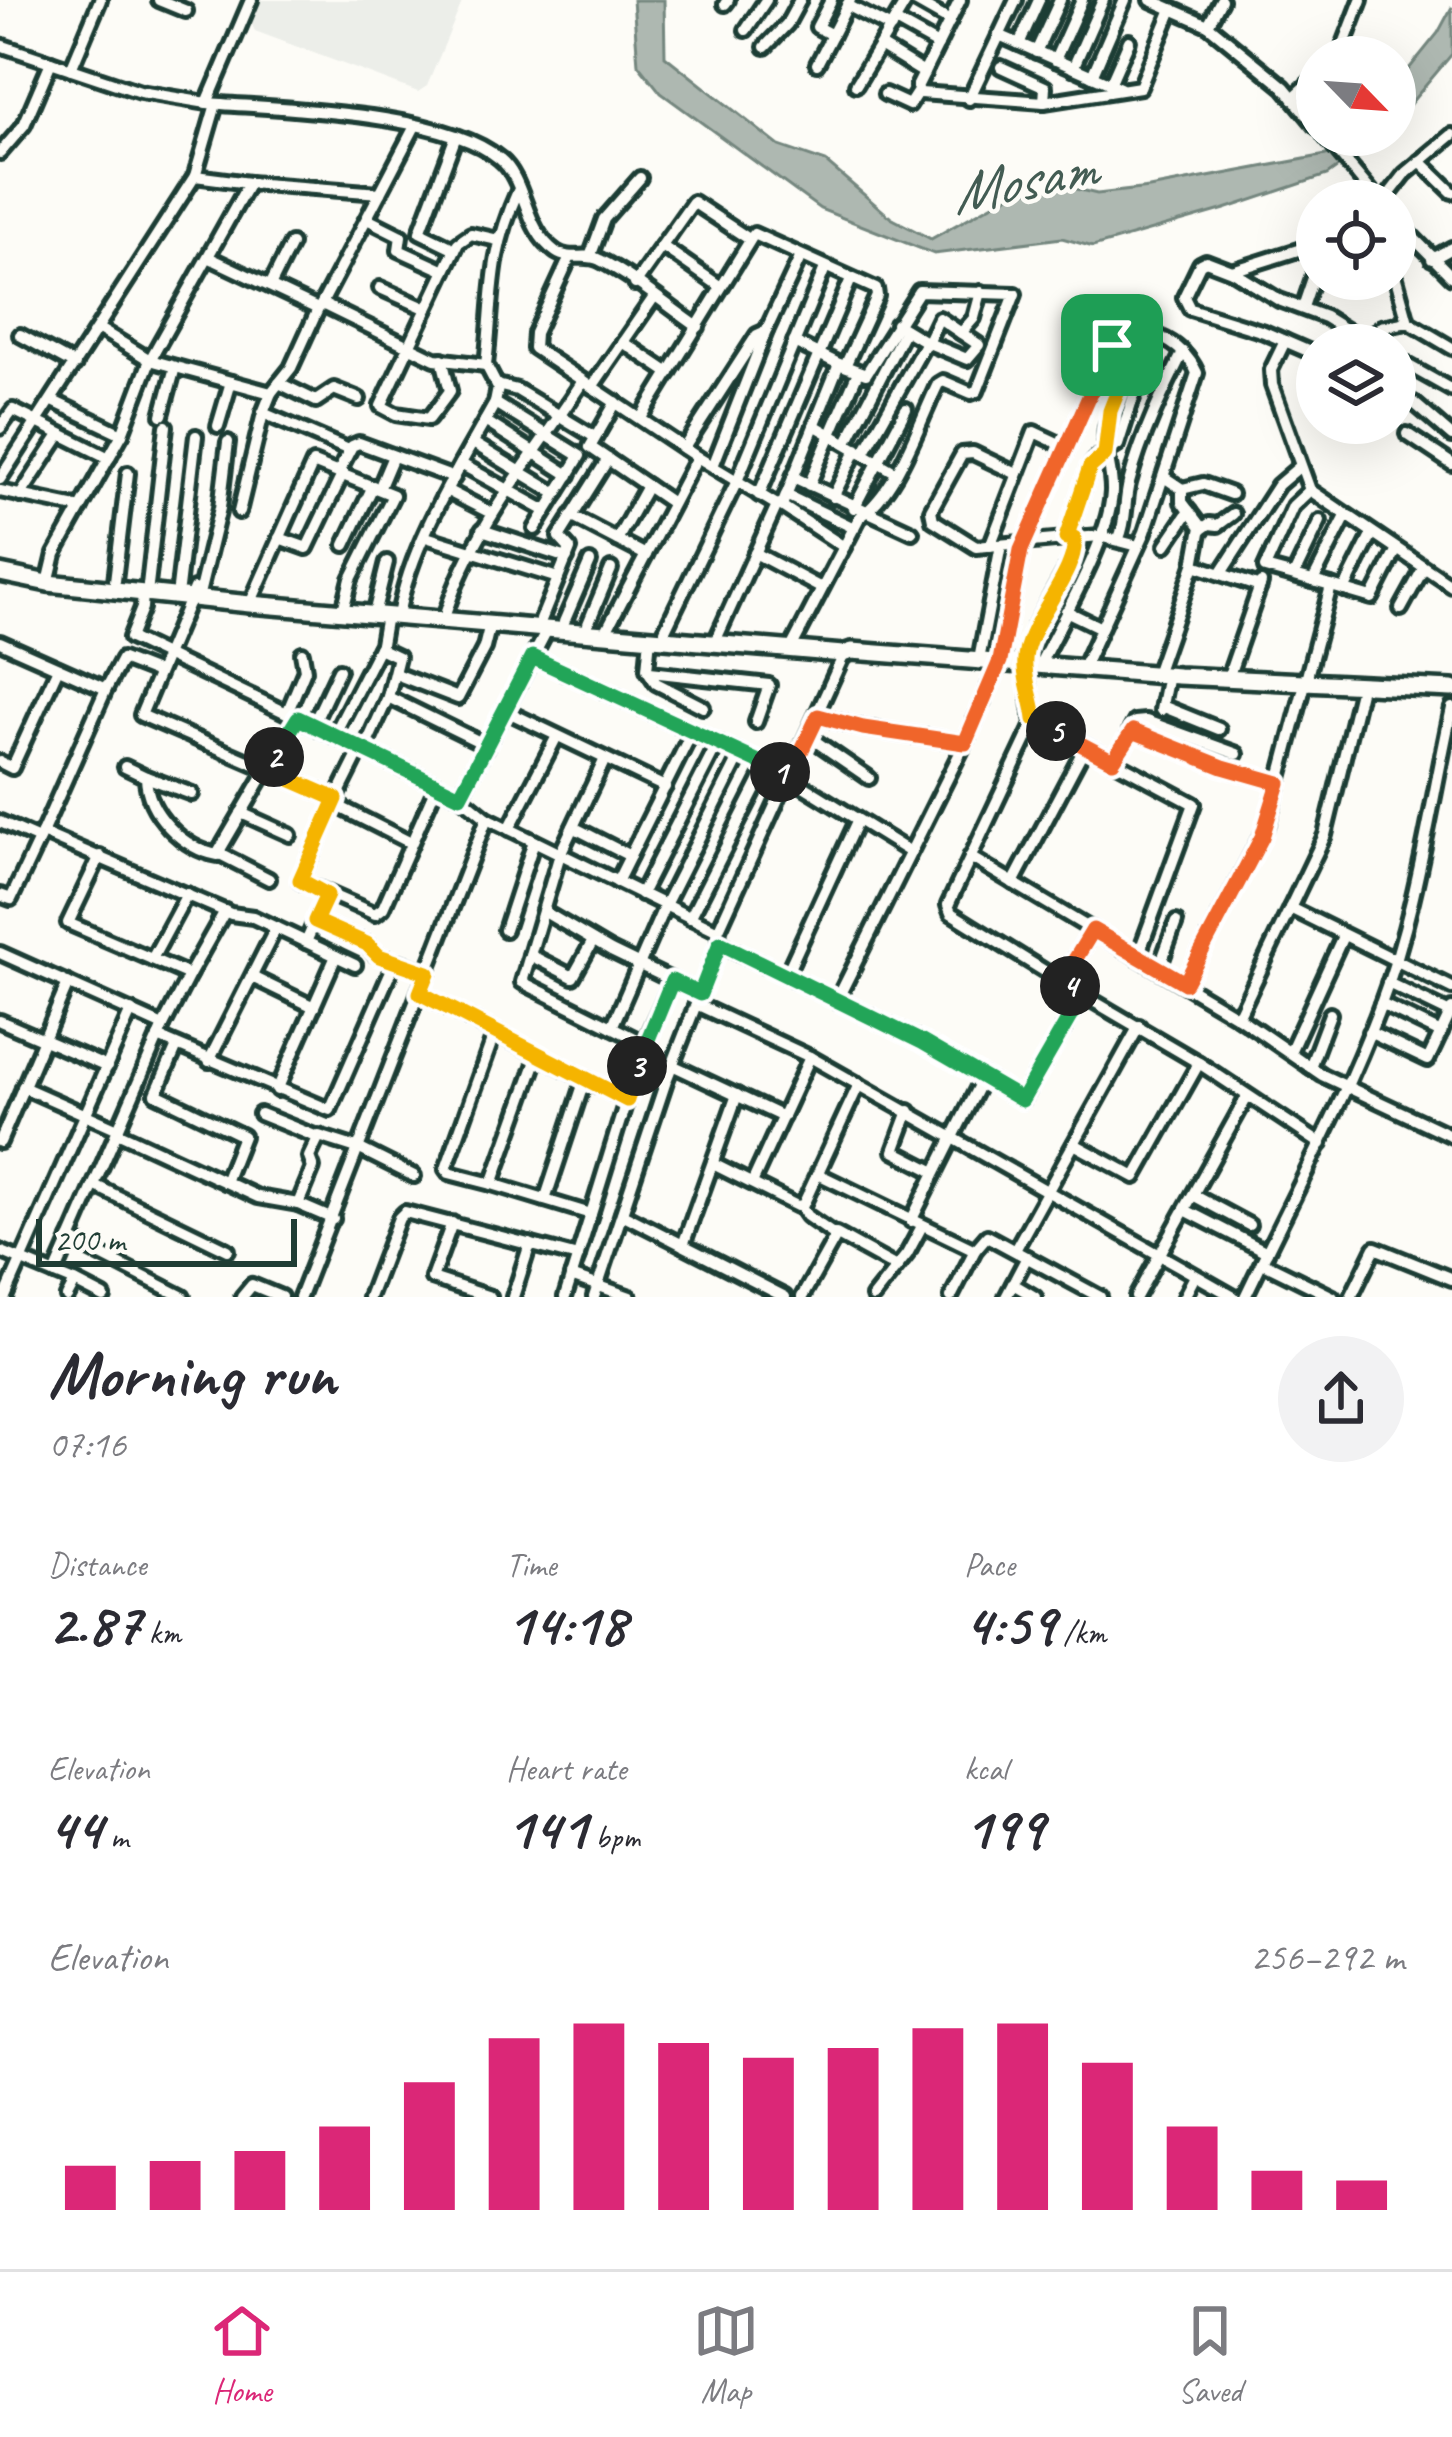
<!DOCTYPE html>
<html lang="en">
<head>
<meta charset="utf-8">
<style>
	body { margin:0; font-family:Caveat,sans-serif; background:#f2f2f3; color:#2b2b33; height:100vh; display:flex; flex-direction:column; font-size:45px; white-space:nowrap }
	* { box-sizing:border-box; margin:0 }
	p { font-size:39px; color:#7c7c81 }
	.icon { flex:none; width:66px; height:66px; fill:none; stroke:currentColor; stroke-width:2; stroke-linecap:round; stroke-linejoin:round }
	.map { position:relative; height:1297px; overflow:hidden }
	.sheet { display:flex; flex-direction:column; background:#fff; flex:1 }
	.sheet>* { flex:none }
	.needle { width:78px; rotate:115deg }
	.buttons { position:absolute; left:1296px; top:36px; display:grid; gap:24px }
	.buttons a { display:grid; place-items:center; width:120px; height:120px; border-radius:50%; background:#fff; box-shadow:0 12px 48px #0002; font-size:60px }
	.scale { position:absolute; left:36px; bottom:30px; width:261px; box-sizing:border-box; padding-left:12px; border:6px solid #1f3d34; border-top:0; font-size:33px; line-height:42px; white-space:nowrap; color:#1f3d34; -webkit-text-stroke:9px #fdfcf7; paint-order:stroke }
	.pin { position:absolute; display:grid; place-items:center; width:102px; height:102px; color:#fff; margin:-51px; border-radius:24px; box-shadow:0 6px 18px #0006 }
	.km { position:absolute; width:60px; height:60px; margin:-30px; border-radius:50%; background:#222; color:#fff; font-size:33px; line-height:60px; text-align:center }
	.round { display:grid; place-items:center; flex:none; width:126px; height:126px; border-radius:63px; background:#f2f2f3 }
	.head { display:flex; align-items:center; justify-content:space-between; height:204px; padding:0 48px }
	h1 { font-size:66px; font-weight:600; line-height:90px }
	.figures { display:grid; grid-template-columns:repeat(3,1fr); gap:18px; height:204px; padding:12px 48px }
	.figures div { display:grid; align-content:center }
	.figures b { font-size:60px; font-weight:600 }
	.figures small { font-size:33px; font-weight:400 }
	.figures p { font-size:33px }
	.chart { height:336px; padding:24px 48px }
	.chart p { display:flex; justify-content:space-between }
	.chart svg { width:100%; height:216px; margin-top:12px; stroke:#db2777; stroke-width:6 }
	.menu { display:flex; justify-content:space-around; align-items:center; height:168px; border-top:3px solid #e1e1e2; background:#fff; font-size:33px; color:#7c7c81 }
	.menu a { display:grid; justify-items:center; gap:6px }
	.menu .active { color:#db2777 }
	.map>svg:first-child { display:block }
	.built { fill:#eceee9 }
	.water { fill:#aeb8b1; stroke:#75877f; stroke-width:3 }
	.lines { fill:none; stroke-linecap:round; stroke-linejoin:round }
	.minor-casing { stroke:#1f3d34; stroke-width:20 }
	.highway-casing { stroke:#1f3d34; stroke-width:24 }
	.minor { stroke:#fdfcf7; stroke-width:10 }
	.highway { stroke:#fdfcf7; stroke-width:15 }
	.split-1-casing { stroke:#fff; stroke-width:24 }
	.split-2-casing { stroke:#fff; stroke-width:24 }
	.split-3-casing { stroke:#fff; stroke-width:24 }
	.split-4-casing { stroke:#fff; stroke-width:24 }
	.split-5-casing { stroke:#fff; stroke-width:24 }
	.split-6-casing { stroke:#fff; stroke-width:24 }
	.split-1 { stroke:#f0652b; stroke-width:15 }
	.split-2 { stroke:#22a559; stroke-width:15 }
	.split-3 { stroke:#f5b400; stroke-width:15 }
	.split-4 { stroke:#22a559; stroke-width:15 }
	.split-5 { stroke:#f0652b; stroke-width:15 }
	.split-6 { stroke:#f5b400; stroke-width:15 }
	.labels { text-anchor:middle; stroke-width:9; stroke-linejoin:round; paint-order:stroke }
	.water-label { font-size:60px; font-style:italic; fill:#435c53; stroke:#fdfcf7 }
</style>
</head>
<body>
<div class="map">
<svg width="1452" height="1297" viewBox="0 0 1452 1297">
	<rect width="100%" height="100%" fill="#fdfcf7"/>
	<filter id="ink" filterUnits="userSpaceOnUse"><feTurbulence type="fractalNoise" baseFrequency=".00833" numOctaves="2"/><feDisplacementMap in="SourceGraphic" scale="24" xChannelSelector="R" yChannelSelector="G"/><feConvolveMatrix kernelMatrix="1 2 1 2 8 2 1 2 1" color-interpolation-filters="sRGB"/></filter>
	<g filter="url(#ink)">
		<polygon class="built" points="259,0 463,0 427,86 418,92 255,31 250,21"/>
		<g class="water">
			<polygon points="633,0 664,0 665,56 779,146 826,162 891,218 931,239 1013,193 1063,186 1097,194 1149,188 1326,155 1363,135 1383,135 1327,175 1225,209 1093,247 1062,238 934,254 820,209 661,93 638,64"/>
			<polygon points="1452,7 1452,54 1395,122 1395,91 1400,80 1438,33"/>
		</g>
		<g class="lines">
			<defs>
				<g id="minor">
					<polyline points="159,0 186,11"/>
					<polyline points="831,0 817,27 832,35"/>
					<polyline points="913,0 950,21"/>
					<polyline points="960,0 917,87 920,93 1044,102 1140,87 1172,9"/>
					<polyline points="1151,0 1208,25 1284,87 1317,127"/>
					<polyline points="725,4 728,0"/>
					<polyline points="847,5 891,28"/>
					<polyline points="895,21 938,45"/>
					<polyline points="1208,25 1221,0"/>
					<polyline points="746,30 766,0"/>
					<polyline points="999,35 1120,88"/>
					<polyline points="1019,44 1039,0"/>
					<polyline points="0,45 140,92 207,103 251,0"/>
					<polyline points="880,46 924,73"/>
					<polyline points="765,47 787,24 800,0"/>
					<polyline points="1036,52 1060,0"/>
					<polyline points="1339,57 1361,0"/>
					<polyline points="1055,60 1082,0"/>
					<polyline points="817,64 850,0"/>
					<polyline points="1001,67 1045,87 1044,102"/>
					<polyline points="1073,68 1103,0"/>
					<polyline points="71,69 100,0"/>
					<polyline points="1092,76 1125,0"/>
					<polyline points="1110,84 1129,41"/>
					<polyline points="856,85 907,0"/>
					<polyline points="885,94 909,105 918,91"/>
					<polyline points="1293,98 1317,76"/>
					<polyline points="969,99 1016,0"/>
					<path d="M207,103C281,109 445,112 500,159C527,181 523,229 556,252C571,262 586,252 600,260C634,277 666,305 698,327"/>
					<polyline points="1324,135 1379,201"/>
					<polyline points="0,153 24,125 51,62"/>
					<polyline points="1420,161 1452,192"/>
					<polyline points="249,183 380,193 320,307"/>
					<polyline points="380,193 415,126"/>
					<polyline points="1384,201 1405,174 1452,135"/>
					<polyline points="367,219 401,236 399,250 445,271"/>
					<polyline points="1395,219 1452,277"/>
					<polyline points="662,246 721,287"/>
					<polyline points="455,249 420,232 456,136"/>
					<polyline points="570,257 535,333 534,348 697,457 605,633"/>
					<polyline points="590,257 604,219 640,178"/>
					<polyline points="1432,259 1452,248"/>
					<polyline points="1232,271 1317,244"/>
					<polyline points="1395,275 1408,322 1452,348"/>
					<polyline points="635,284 693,202 749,239"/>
					<polyline points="270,286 291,244"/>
					<polyline points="380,288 427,309"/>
					<path d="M322,304L435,359L486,365L498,388L495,403C459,468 411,542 398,616"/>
					<polyline points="1303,307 1315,272 1314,245"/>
					<polyline points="896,324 926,342 967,359 979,345 939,318 927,343"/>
					<polyline points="99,329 150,360 271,393 291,368 318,309 210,258"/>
					<polyline points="961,333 974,318 981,292"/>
					<polyline points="20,335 75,365"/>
					<polyline points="1285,341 1271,370 1272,385 1310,490 1452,586"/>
					<polyline points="623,342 669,373"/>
					<polyline points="1366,342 1381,327 1408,322"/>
					<polyline points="1317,355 1264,332 1190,309 1184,297 1200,264 1206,261 1232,271 1279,300 1325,317 1370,345"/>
					<polyline points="1395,358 1452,390"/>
					<polyline points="442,359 450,391 429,419 396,414 381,406 458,243 471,234 498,240"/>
					<path d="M486,365C494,296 488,258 518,191"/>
					<polyline points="279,383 316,401 334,389 359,399"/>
					<polyline points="497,385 517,390 593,436"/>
					<polyline points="592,387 654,297"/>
					<polyline points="271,393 263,413 349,450"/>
					<polyline points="1395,394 1414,403 1452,436"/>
					<polyline points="53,401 122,434"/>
					<polyline points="616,402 590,447 672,503"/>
					<polyline points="495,403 580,456 535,529"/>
					<polyline points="162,415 175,367"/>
					<polyline points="641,418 754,234 876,289 877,296 845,366"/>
					<polyline points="485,421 569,475"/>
					<polyline points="814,425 895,472"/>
					<polyline points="218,426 231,382"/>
					<polyline points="0,428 13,410 109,458"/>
					<polyline points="1407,434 1452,464"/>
					<polyline points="847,442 905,330"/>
					<polyline points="473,443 557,494"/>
					<polyline points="684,448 757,335 766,331"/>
					<polyline points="864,453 926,342"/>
					<polyline points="697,457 777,505 714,644"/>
					<polyline points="461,464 546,511"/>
					<polyline points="713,466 766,331 801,256"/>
					<polyline points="339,471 352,446 359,443 454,478"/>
					<polyline points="1017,474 973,453 962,454 931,510 933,520 976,547 1100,536 1138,546"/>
					<polyline points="793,477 912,532"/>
					<polyline points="1164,477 1182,489 1182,502 1201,527 1194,565"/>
					<polyline points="0,479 195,176 216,104"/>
					<polyline points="809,485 858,372"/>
					<polyline points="379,489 393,456"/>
					<polyline points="1182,489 1203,484 1231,494"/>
					<polyline points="0,491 81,508"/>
					<polyline points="448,491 491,513"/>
					<polyline points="759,495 851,279"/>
					<polyline points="786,495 854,528"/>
					<polyline points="20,496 60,435"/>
					<polyline points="833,497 857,449"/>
					<polyline points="777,505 783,503 839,364 794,342"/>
					<polyline points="780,505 844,547"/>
					<polyline points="854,508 906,409"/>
					<polyline points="239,512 263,413"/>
					<polyline points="571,516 646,555"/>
					<polyline points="1202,529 1209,524 1218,525 1233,514"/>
					<polyline points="482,530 567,558"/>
					<polyline points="426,537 558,578"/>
					<polyline points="279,538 307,548 343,473"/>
					<polyline points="1066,538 1090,467 1097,458 1118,445 1153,335"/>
					<polyline points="1074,538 1073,557 1035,626 1025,654 1033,725 948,905 951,913 1083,995"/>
					<path d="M1119,538C1127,520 1124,502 1129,483C1141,437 1162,394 1183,352"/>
					<polyline points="617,540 647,486"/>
					<polyline points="345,545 373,486"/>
					<polyline points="1166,545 1189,511"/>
					<polyline points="990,546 1034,432 1064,446"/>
					<polyline points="755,553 821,588"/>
					<polyline points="1221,573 1278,485 1299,467"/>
					<polyline points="1294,575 1320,521"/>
					<polyline points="115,581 128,473"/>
					<polyline points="1313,581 1346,516"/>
					<polyline points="48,583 55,554 122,434 150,360 249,183 195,176"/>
					<polyline points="148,585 166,426"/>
					<polyline points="1331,586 1372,598 1396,551"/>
					<polyline points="178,588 196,436"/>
					<polyline points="194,589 141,715 336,799 361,749"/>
					<polyline points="200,590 220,508 228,442"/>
					<polyline points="1344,590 1372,534"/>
					<polyline points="143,593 142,608 130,638 460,796"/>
					<polyline points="250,604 313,463 393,495 351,579 343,610"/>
					<polyline points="376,606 387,562"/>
					<polyline points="1401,609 1423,569"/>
					<polyline points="1066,611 1099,627"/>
					<path d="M446,612C474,526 534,456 583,381"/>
					<polyline points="541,620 570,549 559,537 608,459"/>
					<polyline points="564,622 590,562"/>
					<polyline points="588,624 611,569"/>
					<polyline points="548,628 460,796 487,818 718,931 845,652"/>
					<polyline points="665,630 737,481 825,268"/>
					<polyline points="650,638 647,669 650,672 769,685 756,722"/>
					<polyline points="0,642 106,689 42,833 231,914 253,917 355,965"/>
					<path d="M790,650L859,518C898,490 917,427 938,384L943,381L971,393L977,391L1015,294L919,291L866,374L839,364"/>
					<polyline points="532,657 789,777 910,852"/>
					<polyline points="979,660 1001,545"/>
					<path d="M1040,664C1061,621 1110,538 1112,492C1113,471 1103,450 1106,428L1141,333"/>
					<polyline points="648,671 656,683 703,707"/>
					<polyline points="396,674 458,698 484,648 490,624"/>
					<polyline points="1156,674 1194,565 1260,587"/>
					<polyline points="1228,678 1261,583"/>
					<polyline points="106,689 122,659 158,673"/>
					<polyline points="388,697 486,745"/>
					<polyline points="1162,706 1219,729"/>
					<polyline points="504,710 665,787"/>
					<polyline points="1161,710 1168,675"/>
					<polyline points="287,713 305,670 302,653"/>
					<polyline points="818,716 863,728 965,743"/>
					<polyline points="1035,719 1194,804 1138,956"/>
					<polyline points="313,725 339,670"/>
					<polyline points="1130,731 1135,722 1146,721 1237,754"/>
					<polyline points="334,735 381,644 386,615"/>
					<polyline points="808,736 869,778"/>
					<polyline points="364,750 388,697 398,657 379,648"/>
					<polyline points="1113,761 1133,731 1223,767 1279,783"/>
					<polyline points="0,762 12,768 58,668"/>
					<path d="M125,767L146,777C147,813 183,849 218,855"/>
					<polyline points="146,777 192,794"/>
					<polyline points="336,799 300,881 375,914 383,908 437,785"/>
					<polyline points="334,804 411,843"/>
					<polyline points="241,813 290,835"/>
					<polyline points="0,822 39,839"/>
					<polyline points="573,827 630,856"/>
					<polyline points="509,829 557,736"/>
					<polyline points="100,856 68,923 189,975 225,911"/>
					<polyline points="970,857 1238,1017 1325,835 1362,683"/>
					<polyline points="269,879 218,853 297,718"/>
					<polyline points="617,882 692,732"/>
					<polyline points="1013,883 1085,747"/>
					<polyline points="641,894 718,743"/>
					<polyline points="0,895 11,899 42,833"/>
					<polyline points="1290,908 1452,988"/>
					<polyline points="543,911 611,951 700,994"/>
					<polyline points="690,918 767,766"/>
					<polyline points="315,921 367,944 375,954 395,962"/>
					<polyline points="505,930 534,841"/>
					<polyline points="718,931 720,943 922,1042 1022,1100 1083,995 1199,1063 1321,1144"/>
					<polyline points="306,942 327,895"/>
					<polyline points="0,953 163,1026 55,1274"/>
					<polyline points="530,955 573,977 593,941"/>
					<polyline points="152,959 187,894"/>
					<polyline points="1159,968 1176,922"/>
					<polyline points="786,975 857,821"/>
					<polyline points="254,978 314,1007"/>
					<polyline points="1062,981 1093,930"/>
					<polyline points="1185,983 1268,823 1331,586 1265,568 1293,506 1310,490"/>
					<polyline points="1388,983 1450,1013"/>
					<polyline points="420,993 538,1055 492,1184 591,1214 644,1043 522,982 560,854 605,759"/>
					<path d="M837,1000L965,743L1000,661L1021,550L1112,345C1141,319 1183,341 1197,373L1145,532L1083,668"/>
					<polyline points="696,1004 810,1057 1234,1297"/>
					<polyline points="1381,1004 1441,1033"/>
					<polyline points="1238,1017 1322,1075 1452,1136"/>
					<polyline points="0,1021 107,1067"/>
					<polyline points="163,1026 189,975"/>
					<polyline points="612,1027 665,905 741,754"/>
					<polyline points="1369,1032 1428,1060 1452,1009"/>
					<polyline points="158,1037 330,1110 394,964 400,962 428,973"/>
					<polyline points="644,1043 672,981"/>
					<polyline points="177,1046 156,1094 243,1136 225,1182"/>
					<polyline points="1290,1052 1343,936"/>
					<polyline points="538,1055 627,1100"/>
					<polyline points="209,1061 276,928"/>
					<polyline points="672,1065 783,1117"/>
					<polyline points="1310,1067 1330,1014"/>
					<polyline points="23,1087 118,1129"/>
					<polyline points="277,1090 336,956"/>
					<polyline points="909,1111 894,1151 935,1172"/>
					<polyline points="260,1114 317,1137"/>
					<polyline points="117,1132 258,1197 298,1204 333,1219"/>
					<polyline points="0,1142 68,983"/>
					<polyline points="1074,1144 1135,1177 1199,1063"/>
					<polyline points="713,1164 797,1206 803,1205 859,1084"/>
					<polyline points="818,1174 975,1250"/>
					<polyline points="752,1183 810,1057"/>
					<polyline points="492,1184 449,1173 446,1169 495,1032"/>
					<polyline points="94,1185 228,1250"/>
					<polyline points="1193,1195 1249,1225"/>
					<polyline points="545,1200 585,1079"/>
					<polyline points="298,1204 313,1168 309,1157 319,1136 360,1149 414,1176"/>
					<polyline points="800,1206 807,1216 836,1236 802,1297"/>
					<polyline points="1185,1210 1267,1252"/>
					<polyline points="622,1214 785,1297"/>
					<polyline points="911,1221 983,1077"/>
					<polyline points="452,1223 432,1278 490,1297"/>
					<polyline points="836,1234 896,1267"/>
					<polyline points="70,1239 183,1297"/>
					<polyline points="683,1245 737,1095"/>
					<polyline points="1015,1250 1139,1026"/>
					<polyline points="0,1251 75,1282 67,1297"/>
					<polyline points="1262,1262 1333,1297"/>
					<polyline points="571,1276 630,1297"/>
					<polyline points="75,1282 104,1297"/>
					<polyline points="1013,1284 1035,1297"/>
					<polyline points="5,1297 131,1011"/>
					<polyline points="242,1297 252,1285 281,1297"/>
					<polyline points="300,1297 487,818"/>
					<polyline points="369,1297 399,1218 405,1212 578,1257"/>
					<polyline points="513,1297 530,1244"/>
					<polyline points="565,1297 591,1214"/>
					<polyline points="594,1297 666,1081 720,943"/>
					<polyline points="873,1297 907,1254 922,1226"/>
					<polyline points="951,1297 975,1250 987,1236 1100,1297"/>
					<polyline points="1006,1297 1027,1257"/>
					<polyline points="1136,1297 1247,1097"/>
					<polyline points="1184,1297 1195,1276"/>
					<path d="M1245,1297C1291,1200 1343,1105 1381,1004C1417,909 1430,807 1452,708"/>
					<polyline points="1351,1297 1375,1248 1452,1279"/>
				</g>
				<polyline id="highway" points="0,573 48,583 250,604 843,654 852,651 1178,676 1452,689"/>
			</defs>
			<use href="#minor" class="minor-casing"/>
			<use href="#highway" class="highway-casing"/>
			<use href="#minor" class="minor"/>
			<use href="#highway" class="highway"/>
		</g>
	</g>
	<g class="lines" filter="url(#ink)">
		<defs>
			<polyline id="split-1" points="780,772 789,777 818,716 863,728 965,743 1000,661 1021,550 1112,345"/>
			<polyline id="split-2" points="274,757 298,718 460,796 532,657 780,772"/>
			<polyline id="split-3" points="274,757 267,769 336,799 300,880 327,895 315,921 367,944 379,956 428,973 420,993 627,1100 637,1066"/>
			<polyline id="split-4" points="637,1066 672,981 700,994 720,943 922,1042 1022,1100 1083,994 1070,986"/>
			<polyline id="split-5" points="1056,731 1113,761 1133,731 1223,767 1279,783 1262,837 1185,983 1093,930 1062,981 1070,986"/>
			<path id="split-6" d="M1056,731L1035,719C1033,698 1021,673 1026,652C1033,617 1079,569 1074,538H1066L1090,467L1105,454L1110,411L1141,333L1122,336L1112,345"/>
		</defs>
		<use href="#split-1" class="split-1-casing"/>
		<use href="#split-2" class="split-2-casing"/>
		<use href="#split-3" class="split-3-casing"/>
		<use href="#split-4" class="split-4-casing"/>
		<use href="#split-5" class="split-5-casing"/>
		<use href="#split-6" class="split-6-casing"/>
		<use href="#split-1" class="split-1"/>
		<use href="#split-2" class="split-2"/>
		<use href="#split-3" class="split-3"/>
		<use href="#split-4" class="split-4"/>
		<use href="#split-5" class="split-5"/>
		<use href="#split-6" class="split-6"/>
	</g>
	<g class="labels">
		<g class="water-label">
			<text transform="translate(1023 179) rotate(-11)" y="21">Mosam</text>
		</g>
	</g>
</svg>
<div class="buttons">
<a><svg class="needle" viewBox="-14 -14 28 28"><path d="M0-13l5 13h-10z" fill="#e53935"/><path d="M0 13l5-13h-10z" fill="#7c7c81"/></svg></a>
<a><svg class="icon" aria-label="locate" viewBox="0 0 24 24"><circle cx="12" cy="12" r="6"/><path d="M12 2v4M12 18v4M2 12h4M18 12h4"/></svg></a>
<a><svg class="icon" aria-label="layers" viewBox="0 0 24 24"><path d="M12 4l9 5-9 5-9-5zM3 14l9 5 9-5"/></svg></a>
</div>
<div class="scale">200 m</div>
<div class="pin" style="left:1112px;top:345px;background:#1e9e55"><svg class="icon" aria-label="arrive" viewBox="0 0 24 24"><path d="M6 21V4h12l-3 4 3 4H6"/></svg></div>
<b class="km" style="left:780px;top:772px">1</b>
<b class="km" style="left:274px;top:757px">2</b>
<b class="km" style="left:637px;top:1066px">3</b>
<b class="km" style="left:1070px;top:986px">4</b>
<b class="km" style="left:1056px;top:731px">5</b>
</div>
<section class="sheet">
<div class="head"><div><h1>Morning run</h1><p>07:16</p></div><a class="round"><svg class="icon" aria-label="share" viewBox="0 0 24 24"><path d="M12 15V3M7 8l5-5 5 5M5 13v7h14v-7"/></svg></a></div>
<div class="figures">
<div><p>Distance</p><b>2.87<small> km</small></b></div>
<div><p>Time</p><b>14:18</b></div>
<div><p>Pace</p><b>4:59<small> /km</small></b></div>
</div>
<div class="figures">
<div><p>Elevation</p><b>44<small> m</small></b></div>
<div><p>Heart rate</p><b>141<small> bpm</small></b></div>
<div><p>kcal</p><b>199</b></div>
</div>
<div class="chart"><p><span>Elevation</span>256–292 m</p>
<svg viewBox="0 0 160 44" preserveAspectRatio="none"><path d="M5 44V35M15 44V34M25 44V32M35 44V27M45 44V18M55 44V9M65 44V6M75 44V10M85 44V13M95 44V11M105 44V7M115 44V6M125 44V14M135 44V27M145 44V36M155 44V38"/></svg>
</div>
</section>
<nav class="menu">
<a class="active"><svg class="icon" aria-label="home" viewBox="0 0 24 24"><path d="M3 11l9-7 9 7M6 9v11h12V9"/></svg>Home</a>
<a><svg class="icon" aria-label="map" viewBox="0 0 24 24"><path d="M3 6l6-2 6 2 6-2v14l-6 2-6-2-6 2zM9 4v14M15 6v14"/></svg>Map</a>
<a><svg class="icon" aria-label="saved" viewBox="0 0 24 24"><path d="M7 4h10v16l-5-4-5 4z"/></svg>Saved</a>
</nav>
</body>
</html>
